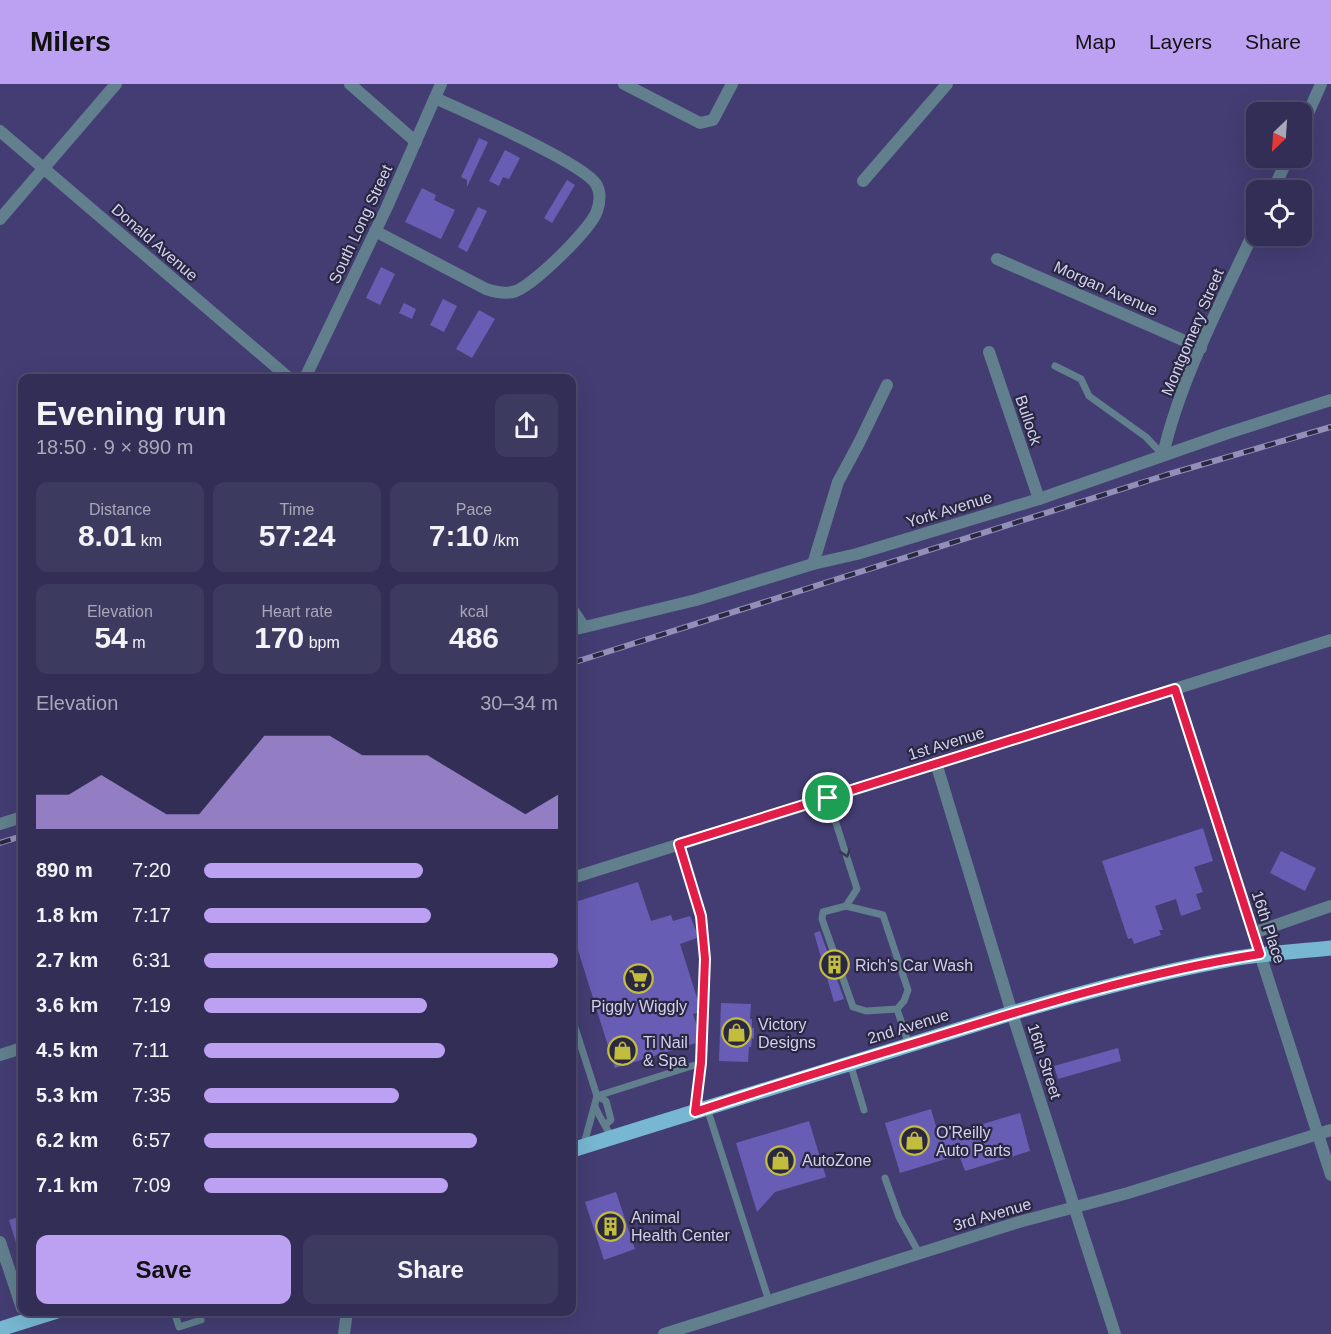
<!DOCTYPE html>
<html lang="en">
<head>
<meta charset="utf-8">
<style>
	body { margin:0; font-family:Helvetica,sans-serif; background:#3d3a60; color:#f1f3f6; height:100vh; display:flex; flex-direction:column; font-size:22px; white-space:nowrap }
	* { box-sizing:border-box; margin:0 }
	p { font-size:20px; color:#a8a8b9 }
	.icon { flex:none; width:33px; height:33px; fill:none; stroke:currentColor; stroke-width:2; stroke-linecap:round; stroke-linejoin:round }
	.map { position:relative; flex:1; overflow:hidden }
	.drawer { position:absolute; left:18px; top:290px; width:558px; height:942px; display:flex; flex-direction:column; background:#322e56; border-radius:12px; box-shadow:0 6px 24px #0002,0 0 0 2px #4d4a6c }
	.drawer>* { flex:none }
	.needle { width:39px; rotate:205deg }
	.controls { position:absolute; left:1246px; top:18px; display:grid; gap:12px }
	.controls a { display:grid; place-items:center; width:66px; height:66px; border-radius:12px; background:#322e56; box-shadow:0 6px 24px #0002,0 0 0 2px #4d4a6c; font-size:30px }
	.pin { position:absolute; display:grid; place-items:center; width:51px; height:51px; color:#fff; margin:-26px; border:3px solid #fff; border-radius:50%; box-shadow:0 2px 6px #0007 }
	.round { display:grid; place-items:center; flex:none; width:63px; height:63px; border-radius:12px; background:#3d3a60 }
	.summary { display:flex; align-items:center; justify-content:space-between; height:102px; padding:0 18px }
	h1 { font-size:33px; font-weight:700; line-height:45px }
	.metrics { display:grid; grid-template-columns:repeat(3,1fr); gap:9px; height:102px; padding:6px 18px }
	.metrics div { display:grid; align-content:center; border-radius:12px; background:#3d3a60; text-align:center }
	.metrics b { font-size:30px; font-weight:700 }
	.metrics small { font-size:16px; font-weight:400 }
	.metrics p { font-size:16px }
	.chart { height:168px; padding:12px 18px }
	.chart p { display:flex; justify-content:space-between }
	.chart svg { width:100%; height:108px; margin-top:6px; fill:#bca0f2; opacity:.7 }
	.cta { display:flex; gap:12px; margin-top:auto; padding:12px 18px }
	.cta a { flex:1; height:69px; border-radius:12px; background:#bca0f2; color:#111; font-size:24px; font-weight:700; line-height:69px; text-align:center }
	.cta a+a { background:#3d3a60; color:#f1f3f6 }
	ul { padding:0 18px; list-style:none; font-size:20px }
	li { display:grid; grid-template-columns:96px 72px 1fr; align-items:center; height:45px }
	li i { height:15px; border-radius:8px; background:#bca0f2 }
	header { display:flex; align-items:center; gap:36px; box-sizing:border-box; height:84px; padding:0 30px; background:#bca0f2; color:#111 }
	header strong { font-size:28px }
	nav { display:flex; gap:33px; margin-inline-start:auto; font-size:21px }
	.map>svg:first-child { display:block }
	.building { fill:#685db4 }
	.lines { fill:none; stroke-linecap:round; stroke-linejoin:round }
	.service { stroke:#617f8d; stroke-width:7 }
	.minor { stroke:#617f8d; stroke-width:12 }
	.primary { stroke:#77b7d1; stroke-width:15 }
	.rail-casing { stroke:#928fb9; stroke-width:6 }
	.rail { stroke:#2a2841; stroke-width:4; stroke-dasharray:11; stroke-linecap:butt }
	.oneway { stroke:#353950 }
	.route-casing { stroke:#fff; stroke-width:12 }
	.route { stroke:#e11d48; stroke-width:8 }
	.labels { text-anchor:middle; stroke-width:4.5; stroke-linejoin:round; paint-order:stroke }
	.street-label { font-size:16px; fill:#d1d0f1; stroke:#2a2841 }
	.poi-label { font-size:16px; fill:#d1d0f1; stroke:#2a2841; text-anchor:start }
</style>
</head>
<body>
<header>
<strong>Milers</strong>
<nav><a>Map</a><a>Layers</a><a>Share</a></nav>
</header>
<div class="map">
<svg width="1331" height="1250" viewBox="0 0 1331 1250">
	<rect width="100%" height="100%" fill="#433d73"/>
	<g class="building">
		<polygon points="479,54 488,58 467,103 467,96 461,93"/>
		<polygon points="505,66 520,74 509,95 503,93 499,102 489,97"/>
		<polygon points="567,96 575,101 552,139 544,134"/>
		<polygon points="422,104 436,111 434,116 455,126 441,155 405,138"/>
		<polygon points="478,123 487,127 467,168 458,163"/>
		<polygon points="381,183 395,190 380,221 366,214"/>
		<polygon points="443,215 457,222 444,248 430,241"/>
		<polygon points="404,219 416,225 412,235 399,229"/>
		<polygon points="479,226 495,235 472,274 456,265"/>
		<polygon points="1203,744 1213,777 1194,783 1203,808 1196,810 1201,825 1181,832 1176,815 1155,822 1163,846 1159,846 1161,851 1134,860 1132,854 1128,855 1102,777"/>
		<polygon points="1281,767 1316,784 1305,807 1270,789"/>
		<polygon points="638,798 651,837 671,831 673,837 690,832 697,849 697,854 680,860 698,917 697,929 693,930 697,942 696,959 615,984 572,847 572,819"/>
		<polygon points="820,847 844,915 834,918 814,849"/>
		<polygon points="721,919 751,920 750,935 752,935 752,944 754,944 754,954 752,955 751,963 749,963 748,978 719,977"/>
		<polygon points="1118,964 1121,977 1058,995 1054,982"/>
		<polygon points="931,1025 939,1053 1020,1029 1030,1067 965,1087 959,1071 900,1089 885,1039"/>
		<polygon points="809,1037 826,1093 775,1108 757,1128 736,1059"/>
		<polygon points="616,1108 635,1165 604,1176 585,1118"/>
		<polygon points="22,1132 22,1171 20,1172 9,1136"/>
	</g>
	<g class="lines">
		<g class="service">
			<polyline points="1055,282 1081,295 1089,312 1146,353 1163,371"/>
			<polyline points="828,714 857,805 846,822"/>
			<polyline points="679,760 701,832 705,875 701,979 695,1028"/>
			<polygon points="846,822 883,831 908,906 904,917 897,925 866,927 853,923 822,835 823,828"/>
			<polyline points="897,925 909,961"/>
			<polyline points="572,934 597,1012 584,1060"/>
			<polyline points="850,979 864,1026"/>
			<polyline points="597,1012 701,979"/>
			<polyline points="597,1012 606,1017 611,1036 606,1040"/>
			<path d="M595,1022C599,1034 607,1042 611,1054"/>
			<polyline points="707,1024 769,1217"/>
			<polyline points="885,1094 899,1133 919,1169"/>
			<polyline points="174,1227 179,1243 201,1236"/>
		</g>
		<g class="minor">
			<polyline points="350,0 416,58"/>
			<polyline points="624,0 700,39 713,36 732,0"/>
			<polyline points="1302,43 1321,0"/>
			<polyline points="0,47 289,294"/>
			<polyline points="863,97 947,0"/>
			<polyline points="1273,106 1288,74"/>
			<polyline points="0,135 116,0"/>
			<path d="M375,147L486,205C495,208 503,210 513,208C531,204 591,145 597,127C600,118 601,108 596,100C583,79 464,27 435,14"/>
			<polyline points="997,175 1201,264"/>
			<polyline points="989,268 1039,415"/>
			<polyline points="305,294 386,125 441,0"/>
			<path d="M1163,371C1180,295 1224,213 1257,141"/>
			<polyline points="813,480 838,398 859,359 887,301"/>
			<polyline points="572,525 584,543"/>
			<polyline points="572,546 696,516 813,480 857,470 1039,415 1228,349 1331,316"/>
			<polyline points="1175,605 1331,1091"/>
			<polyline points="936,679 1012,929 1115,1250"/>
			<polyline points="0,740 22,733"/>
			<polyline points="572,794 1331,556"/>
			<polyline points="1253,849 1331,822"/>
			<polyline points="0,971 22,964"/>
			<polyline points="0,1158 22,1224"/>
			<polyline points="344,1250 347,1227"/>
			<polyline points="664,1250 1019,1138 1128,1109 1331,1046"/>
		</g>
		<g class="primary">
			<path d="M572,1066L1012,929C1082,909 1154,889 1226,876C1261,869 1296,868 1331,864"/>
			<polyline points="0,1245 57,1227"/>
		</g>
		<defs>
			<g id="rail">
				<polyline points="572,579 1166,391 1331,343"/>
				<polyline points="0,759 22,752"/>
			</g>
		</defs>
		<use href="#rail" class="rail-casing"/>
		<use href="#rail" class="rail"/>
	</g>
	<defs><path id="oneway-chevron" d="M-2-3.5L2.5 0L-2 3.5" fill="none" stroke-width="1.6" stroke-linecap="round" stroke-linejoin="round" transform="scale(1.5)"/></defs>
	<use class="oneway" href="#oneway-chevron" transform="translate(846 769) rotate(72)"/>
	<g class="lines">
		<defs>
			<path id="route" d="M1175,605L1260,870C1146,888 1035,922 925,956C848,979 771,1003 695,1028L701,979L705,875L701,832L679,760Z"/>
		</defs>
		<use href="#route" class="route-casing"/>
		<use href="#route" class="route"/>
	</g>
	<defs>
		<symbol id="building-ring" viewBox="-11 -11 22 22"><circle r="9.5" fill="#2a2841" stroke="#c3bd3e" stroke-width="1.5"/><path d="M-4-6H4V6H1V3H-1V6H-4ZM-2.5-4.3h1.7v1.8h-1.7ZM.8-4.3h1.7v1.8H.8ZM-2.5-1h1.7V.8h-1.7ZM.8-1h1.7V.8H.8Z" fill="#c3bd3e"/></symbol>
		<symbol id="supermarket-ring" viewBox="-11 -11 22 22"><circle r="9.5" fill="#2a2841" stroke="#c3bd3e" stroke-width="1.5"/><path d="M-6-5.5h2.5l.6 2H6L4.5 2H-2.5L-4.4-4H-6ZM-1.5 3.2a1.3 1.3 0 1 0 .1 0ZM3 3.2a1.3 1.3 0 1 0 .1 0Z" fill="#c3bd3e"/></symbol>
		<symbol id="shop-ring" viewBox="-11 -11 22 22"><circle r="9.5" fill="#2a2841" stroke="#c3bd3e" stroke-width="1.5"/><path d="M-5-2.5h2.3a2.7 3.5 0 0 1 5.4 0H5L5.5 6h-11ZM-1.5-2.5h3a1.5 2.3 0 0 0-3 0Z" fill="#c3bd3e"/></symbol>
	</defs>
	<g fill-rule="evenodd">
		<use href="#building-ring" x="818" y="864" width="33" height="33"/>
		<use href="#supermarket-ring" x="622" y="878" width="33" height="33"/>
		<use href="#shop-ring" x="720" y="932" width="33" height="33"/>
		<use href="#shop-ring" x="606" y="950" width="33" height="33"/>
		<use href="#shop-ring" x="898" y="1040" width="33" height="33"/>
		<use href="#shop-ring" x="764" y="1060" width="33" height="33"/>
		<use href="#building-ring" x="594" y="1126" width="33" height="33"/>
	</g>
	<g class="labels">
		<g class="street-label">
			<text transform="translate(360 140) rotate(-65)" y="6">South Long Street</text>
			<text transform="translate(155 158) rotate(41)" y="6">Donald Avenue</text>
			<text transform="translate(1106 204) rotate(24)" y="6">Morgan Avenue</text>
			<text transform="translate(1192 248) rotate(-67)" y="6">Montgomery Street</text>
			<text transform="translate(1029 336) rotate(71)" y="6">Bullock</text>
			<text transform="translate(949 425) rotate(-17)" y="6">York Avenue</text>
			<text transform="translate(946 659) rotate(-17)" y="6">1st Avenue</text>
			<text transform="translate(1269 843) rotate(72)" y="6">16th Place</text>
			<text transform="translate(908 942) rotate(-17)" y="6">2nd Avenue</text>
			<text transform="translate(1045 977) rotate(72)" y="6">16th Street</text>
			<text transform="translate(992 1130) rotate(-16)" y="6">3rd Avenue</text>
		</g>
		<g class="poi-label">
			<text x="855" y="887">Rich's Car Wash</text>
			<text x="639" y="928" text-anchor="middle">Piggly Wiggly</text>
			<text x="758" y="946">Victory<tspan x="758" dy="18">Designs</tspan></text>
			<text x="643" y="964">Ti Nail<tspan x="643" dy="18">&amp; Spa</tspan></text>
			<text x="936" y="1054">O'Reilly<tspan x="936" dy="18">Auto Parts</tspan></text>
			<text x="802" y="1082">AutoZone</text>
			<text x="631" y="1139">Animal<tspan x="631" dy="18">Health Center</tspan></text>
		</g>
	</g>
</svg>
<div class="controls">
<a><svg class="needle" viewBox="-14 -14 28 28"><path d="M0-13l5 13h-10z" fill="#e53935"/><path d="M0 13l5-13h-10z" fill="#a8a8b9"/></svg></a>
<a><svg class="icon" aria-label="locate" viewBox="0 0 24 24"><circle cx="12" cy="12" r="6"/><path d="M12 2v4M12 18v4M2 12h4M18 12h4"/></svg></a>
</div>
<div class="pin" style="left:828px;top:714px;background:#1e9e55"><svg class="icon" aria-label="arrive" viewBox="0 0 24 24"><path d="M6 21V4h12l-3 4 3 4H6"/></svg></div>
<section class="drawer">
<div class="summary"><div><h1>Evening run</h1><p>18:50 · 9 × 890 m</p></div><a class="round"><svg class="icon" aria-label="share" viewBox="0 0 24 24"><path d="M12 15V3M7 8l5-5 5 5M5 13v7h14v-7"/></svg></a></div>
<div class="metrics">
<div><p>Distance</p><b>8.01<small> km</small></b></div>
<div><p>Time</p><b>57:24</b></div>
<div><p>Pace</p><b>7:10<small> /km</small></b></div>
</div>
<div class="metrics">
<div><p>Elevation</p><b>54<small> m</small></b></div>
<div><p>Heart rate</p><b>170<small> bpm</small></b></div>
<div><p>kcal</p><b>486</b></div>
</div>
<div class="chart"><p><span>Elevation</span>30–34 m</p>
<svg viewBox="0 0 160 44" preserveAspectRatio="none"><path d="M0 44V30L10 30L20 22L30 30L40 38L50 38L60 22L70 6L80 6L90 6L100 14L110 14L120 14L130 22L140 30L150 38L160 30V44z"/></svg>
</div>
<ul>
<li><b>890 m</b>7:20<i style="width:62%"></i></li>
<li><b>1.8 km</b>7:17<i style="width:64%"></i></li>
<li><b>2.7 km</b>6:31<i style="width:100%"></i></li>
<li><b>3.6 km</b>7:19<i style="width:63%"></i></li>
<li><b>4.5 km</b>7:11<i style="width:68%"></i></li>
<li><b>5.3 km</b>7:35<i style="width:55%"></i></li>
<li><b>6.2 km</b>6:57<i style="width:77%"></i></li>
<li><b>7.1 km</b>7:09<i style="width:69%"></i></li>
</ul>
<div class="cta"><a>Save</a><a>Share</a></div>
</section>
</div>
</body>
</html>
